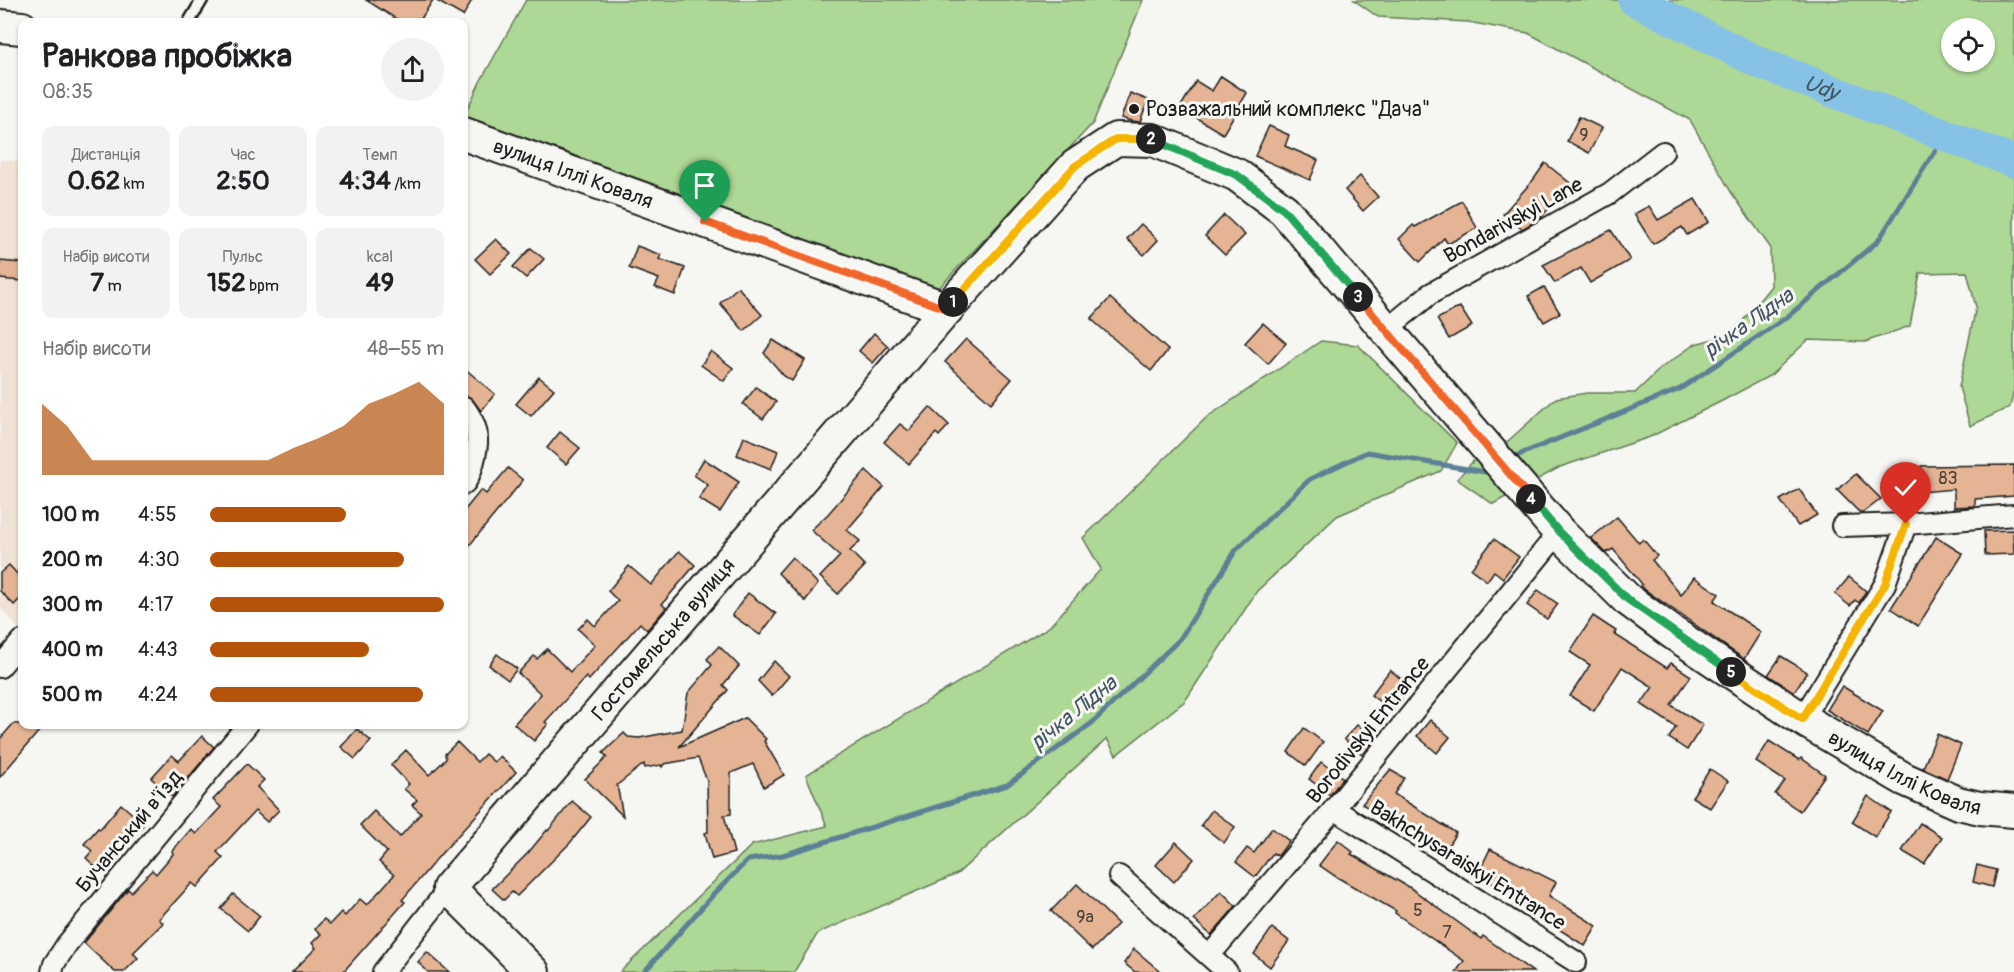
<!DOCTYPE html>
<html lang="uk">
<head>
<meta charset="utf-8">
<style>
	body { margin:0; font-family:Pangolin,sans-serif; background:#f2f2f2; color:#202124; height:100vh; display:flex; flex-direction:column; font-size:22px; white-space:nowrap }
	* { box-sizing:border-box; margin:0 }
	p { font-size:20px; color:#757577 }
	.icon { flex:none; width:33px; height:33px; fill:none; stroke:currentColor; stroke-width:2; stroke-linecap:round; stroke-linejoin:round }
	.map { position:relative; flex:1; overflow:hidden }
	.drawer { position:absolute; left:18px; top:18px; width:450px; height:711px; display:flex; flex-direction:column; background:#fff; border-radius:12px; box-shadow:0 2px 4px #0004 }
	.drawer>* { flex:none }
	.buttons { position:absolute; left:1941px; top:18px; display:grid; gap:12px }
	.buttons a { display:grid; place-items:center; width:54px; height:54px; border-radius:50%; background:#fff; box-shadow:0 2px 4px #0004; font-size:30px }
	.pin { position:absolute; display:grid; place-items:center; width:51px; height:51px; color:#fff; margin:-62px -26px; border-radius:50% 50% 50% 0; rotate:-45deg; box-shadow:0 0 6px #0007 }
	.pin .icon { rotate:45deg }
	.km { position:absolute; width:30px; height:30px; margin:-15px; border-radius:50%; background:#222; color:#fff; font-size:16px; line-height:30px; text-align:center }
	.round { display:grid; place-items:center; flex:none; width:63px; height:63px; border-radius:32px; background:#f2f2f2 }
	.summary { display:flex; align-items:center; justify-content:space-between; height:102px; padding:0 24px }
	h1 { font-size:33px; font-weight:700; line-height:45px }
	.figures { display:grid; grid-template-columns:repeat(3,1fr); gap:9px; height:102px; padding:6px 24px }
	.figures div { display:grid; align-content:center; border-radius:12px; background:#f2f2f2; text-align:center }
	.figures b { font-size:26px; font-weight:700 }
	.figures small { font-size:16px; font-weight:400 }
	.figures p { font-size:16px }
	.chart { height:168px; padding:12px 24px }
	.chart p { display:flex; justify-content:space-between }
	.chart svg { width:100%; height:108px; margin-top:6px; fill:#b45309; opacity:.7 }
	ul { padding:0 24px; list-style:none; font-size:20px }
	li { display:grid; grid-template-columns:96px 72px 1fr; align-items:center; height:45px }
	li i { height:15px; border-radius:8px; background:#b45309 }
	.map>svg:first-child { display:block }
	.built { fill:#f1e2d6 }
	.green { fill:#aed896; stroke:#657a59; stroke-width:1.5; fill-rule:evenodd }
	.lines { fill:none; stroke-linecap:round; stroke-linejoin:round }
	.stream { stroke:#5b8095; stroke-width:5 }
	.river { stroke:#85c2e5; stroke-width:32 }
	.building { fill:#e4b494; stroke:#1c1c1c; stroke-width:1.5 }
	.service-casing { stroke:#1c1c1c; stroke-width:15 }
	.minor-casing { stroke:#1c1c1c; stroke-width:24 }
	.primary-casing { stroke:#1c1c1c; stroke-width:36 }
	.service { stroke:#f6f6f2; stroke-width:10 }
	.minor { stroke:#f6f6f2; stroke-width:20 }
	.primary { stroke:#f6f6f2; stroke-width:32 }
	.split-1-casing { stroke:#fff; stroke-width:12 }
	.split-2-casing { stroke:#fff; stroke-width:12 }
	.split-3-casing { stroke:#fff; stroke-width:12 }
	.split-4-casing { stroke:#fff; stroke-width:12 }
	.split-5-casing { stroke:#fff; stroke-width:12 }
	.split-6-casing { stroke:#fff; stroke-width:12 }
	.split-1 { stroke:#f0652b; stroke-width:8 }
	.split-2 { stroke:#f5b400; stroke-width:8 }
	.split-3 { stroke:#22a559; stroke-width:8 }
	.split-4 { stroke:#f0652b; stroke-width:8 }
	.split-5 { stroke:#22a559; stroke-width:8 }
	.split-6 { stroke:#f5b400; stroke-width:8 }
	.poi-dot { fill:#1c1c1c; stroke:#f6f6f2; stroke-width:2 }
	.labels { text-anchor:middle; stroke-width:6; stroke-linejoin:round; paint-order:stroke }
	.number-label { font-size:18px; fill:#4e423a }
	.poi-label { font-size:21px; fill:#1c1c1c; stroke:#f6f6f2; text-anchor:start }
	.street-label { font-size:21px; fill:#1c1c1c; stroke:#f6f6f2 }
	.water-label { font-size:22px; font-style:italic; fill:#415662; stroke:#f6f6f2 }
</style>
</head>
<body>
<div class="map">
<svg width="2014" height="972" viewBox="0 0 2014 972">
	<rect width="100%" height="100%" fill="#f6f6f2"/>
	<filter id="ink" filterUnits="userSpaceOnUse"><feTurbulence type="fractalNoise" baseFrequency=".0167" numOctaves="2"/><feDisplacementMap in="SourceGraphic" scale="12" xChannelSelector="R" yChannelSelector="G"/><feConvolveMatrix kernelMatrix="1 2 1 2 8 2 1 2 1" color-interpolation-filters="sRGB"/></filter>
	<g filter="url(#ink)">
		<polygon class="built" points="0,160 22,161 22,632 0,608"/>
		<g class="green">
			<polygon points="526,0 1143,0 1093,123 938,289 464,116 480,82"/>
			<polygon points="1354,0 1619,0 1802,86 2014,171 2014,391 2010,407 1970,426 1959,387 1976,307 1967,272 1920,273 1910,326 1865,342 1808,340 1771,375 1722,401 1650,437 1560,467 1493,504 1457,479 1474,460 1508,441 1556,398 1587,393 1635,393 1661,368 1695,344 1732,334 1771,286 1770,247 1731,192 1690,120 1528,33 1468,22 1378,17"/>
			<path d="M1654,0H2014V155L1771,59ZM1984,28V62H1952V28Z"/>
			<polygon points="1321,341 1358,345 1457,443 1441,471 1337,516 1257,591 1185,701 1116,755 1107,739 957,874 818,933 794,972 620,972 752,845 827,826 806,775 1049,627 1101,569 1083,538 1207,417"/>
		</g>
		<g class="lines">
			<g class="stream">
				<polyline points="1511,458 1680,389 1787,317 1878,241 1945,135"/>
				<polyline points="644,972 713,895 748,860 783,855 1007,785 1092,723 1180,639 1236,550 1310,479 1367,452 1485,472"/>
			</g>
			<path class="river" id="s1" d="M1634,0L1760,63L2014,162"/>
		</g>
		<g class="building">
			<polygon points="366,0 433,0 419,22 401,22"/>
			<polygon points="435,0 472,0 463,16"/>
			<polygon points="1221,76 1247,93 1223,134 1180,108 1196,81 1212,91"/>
			<polygon points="1130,93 1148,100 1140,122 1131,121 1121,118"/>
			<polygon points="1579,117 1602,128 1589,153 1567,141"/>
			<polygon points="1269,126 1289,135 1285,146 1318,160 1310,180 1255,156"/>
			<polygon points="1545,163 1575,187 1564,202 1558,197 1540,219 1522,229 1503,214 1534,179"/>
			<polygon points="1360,176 1378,197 1363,211 1345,190"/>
			<polygon points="1695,199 1709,222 1687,235 1682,227 1653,244 1634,214 1649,206 1658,220"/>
			<polygon points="1462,201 1477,228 1448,244 1444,238 1420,262 1399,239 1413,225 1415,227"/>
			<polygon points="1224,215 1245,235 1225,255 1205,236"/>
			<polygon points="1141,224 1158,240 1144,255 1127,239"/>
			<polygon points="1611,230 1630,260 1590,283 1581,268 1555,283 1543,265"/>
			<polygon points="496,239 511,254 490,274 475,259"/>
			<polygon points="637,246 661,255 659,259 685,268 675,295 655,287 659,279 629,268"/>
			<polygon points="531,248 544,259 526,278 513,267"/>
			<polygon points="0,261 22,263 22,281 0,279"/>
			<polygon points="738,287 762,315 744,331 720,303"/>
			<polygon points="1544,287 1560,313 1544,322 1528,296"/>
			<polygon points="1110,298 1168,350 1151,371 1091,319"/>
			<polygon points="1460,307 1472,326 1449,339 1437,319"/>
			<polygon points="1263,323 1286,343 1268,364 1245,343"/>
			<polygon points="874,333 888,346 873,363 859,351"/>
			<polygon points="966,339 1012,379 991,403 945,362"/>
			<polygon points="773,340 805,360 792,381 784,376 764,353"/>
			<polygon points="711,351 733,368 724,381 701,365"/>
			<polygon points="464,368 495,394 481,411 473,400 464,395"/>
			<polygon points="539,377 554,389 531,416 516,404"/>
			<polygon points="756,387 776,402 763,419 743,404"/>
			<polygon points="930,407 949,425 939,436 936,433 909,464 884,442 900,424 909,431"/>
			<polygon points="560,432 580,448 566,464 547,448"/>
			<polygon points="744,437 778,451 771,469 737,455"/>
			<polygon points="704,459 739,482 720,512 699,499 708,485 694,475"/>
			<polygon points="2014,465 2014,496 1975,499 1975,506 1954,507 1954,489 1921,492 1921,466"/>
			<polygon points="508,468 523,480 464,552 464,511 481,490 486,494"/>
			<polygon points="866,470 884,487 847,530 860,541 850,551 865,566 838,594 820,577 840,556 811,530 828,514"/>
			<polygon points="1856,474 1881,499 1863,513 1860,513 1837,490"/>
			<polygon points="1799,489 1817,515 1798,526 1780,500"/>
			<polygon points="1617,517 1639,543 1643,539 1657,556 1652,560 1681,595 1694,577 1719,594 1714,601 1761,632 1744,659 1644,589 1641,586 1642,584 1613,549 1606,553 1591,538"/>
			<polygon points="2013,530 2014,554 1985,555 1984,531"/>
			<polygon points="1936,537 1963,554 1918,626 1891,608"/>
			<polygon points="1494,539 1519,557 1503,578 1494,571 1487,581 1471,569"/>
			<polygon points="679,551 695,565 662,604 666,608 647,630 640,623 589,680 586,677 545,722 548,724 534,741 514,724 541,694 518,673 534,656 537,659 547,649 570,672 595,645 578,629 588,619 595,626 618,601 608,591 629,566 651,585"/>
			<polygon points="792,557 818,584 805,601 778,573"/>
			<polygon points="9,565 22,579 22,597 14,605 0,591 0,573"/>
			<polygon points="1849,577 1866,591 1859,603 1855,600 1850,606 1835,594"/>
			<polygon points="1538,590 1558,604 1547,619 1527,605"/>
			<polygon points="748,593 776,614 760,635 732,615"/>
			<polygon points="1593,616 1616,631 1614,634 1667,668 1671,663 1691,676 1671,705 1703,725 1687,750 1669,738 1676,727 1641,704 1653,687 1622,667 1594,711 1570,696 1590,665 1570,652"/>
			<polygon points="719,646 739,666 723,685 728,690 679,747 745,718 766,739 764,741 784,775 764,787 753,764 731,773 731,814 724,815 734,853 712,859 705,833 708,832 707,781 698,758 664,764 662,767 661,765 645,768 644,764 617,785 623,816 585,779 607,757 603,753 624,733 628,737 639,738 682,730 688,693 712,665 707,659"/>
			<polygon points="497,654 517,669 508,680 489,665"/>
			<polygon points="1781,656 1807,672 1794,692 1768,675"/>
			<polygon points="774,661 789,676 772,696 758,681"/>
			<polygon points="1390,670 1411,687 1392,711 1371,695"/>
			<polygon points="1842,686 1883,711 1868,735 1827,710"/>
			<polygon points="1430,720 1450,737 1437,753 1417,736"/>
			<polygon points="13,724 45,724 0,777 0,739"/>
			<polygon points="1357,725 1375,739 1363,755 1344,739"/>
			<polygon points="1304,728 1323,742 1306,766 1288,752"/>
			<polygon points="357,729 371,741 355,759 341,747"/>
			<polygon points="1937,734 1961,745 1947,779 1923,768"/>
			<polygon points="202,736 214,747 172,797 151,778 172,755 179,761"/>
			<polygon points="1769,741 1799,760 1801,758 1825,775 1800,811 1775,794 1785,781 1756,762"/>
			<polygon points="457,742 477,762 485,754 494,762 500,756 516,772 440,855 402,900 405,902 343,972 292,972 316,948 312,943 321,934 315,929 324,919 330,924 341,912 345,916 360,899 367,905 394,875 379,862 387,852 360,825 374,811 400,837 421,813 412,805 417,800 404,789 409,784 391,765 406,750 429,775 446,759 445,754"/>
			<polygon points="1321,762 1343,778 1330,795 1309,779"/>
			<polygon points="247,764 264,780 257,787 279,810 267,822 255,811 217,852 223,858 197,887 192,883 159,919 163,923 133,953 138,958 124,972 115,972 84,943 128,889 131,892 152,870 156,874 173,854 172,851 191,829 196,834 221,807 213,800"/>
			<polygon points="1710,769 1728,781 1710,808 1692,797"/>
			<polygon points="1390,770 1404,778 1394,794 1456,833 1443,853 1362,804"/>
			<polygon points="1868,796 1891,812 1875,837 1852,822"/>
			<polygon points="572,801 591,817 570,843 517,896 512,892 504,900 492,889 528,853 547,830 548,831"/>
			<polygon points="121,804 144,824 101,872 86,858 92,851 84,844 98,828 100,829"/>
			<polygon points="1212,810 1235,827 1224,843 1201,825"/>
			<polygon points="1920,823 1942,837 1924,864 1902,851"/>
			<polygon points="1272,828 1289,841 1278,856 1273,853 1255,877 1236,862 1247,848 1254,853"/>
			<polygon points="1338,840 1353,852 1351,854 1412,889 1481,939 1483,936 1533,972 1456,972 1464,961 1395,913 1396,911 1335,876 1319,865"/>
			<polygon points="1176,842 1194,859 1174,882 1156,865"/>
			<polygon points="1490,849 1556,882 1549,896 1597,926 1585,946 1551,924 1553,921 1518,903 1521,897 1477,876"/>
			<polygon points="1977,865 1996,870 1992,887 1973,882"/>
			<polygon points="1077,884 1118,924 1092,950 1051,911"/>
			<polygon points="1221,891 1236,906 1211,935 1194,920"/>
			<polygon points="233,894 260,916 248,931 221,909"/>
			<polygon points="1272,928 1289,941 1270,967 1254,954"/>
			<polygon points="1134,949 1161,972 1135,972 1124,963"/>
			<polygon points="427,952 449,972 428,972 418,962"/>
		</g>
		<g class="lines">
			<defs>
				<polyline id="service" points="189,22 202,0"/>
				<g id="minor">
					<polyline points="1386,330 1430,294 1610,193 1663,152"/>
					<path d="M464,407C470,415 477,427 477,438C478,449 471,477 464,484"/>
					<polyline points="1842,526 1906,524"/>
					<polyline points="0,667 22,641"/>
					<polyline points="1802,719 1885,584 1906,524 2014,515"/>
					<polyline points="1334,809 1576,962"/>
					<polyline points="1119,876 1227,972"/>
					<polyline points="1210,955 1334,809 1559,532"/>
					<polyline points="52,972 54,964 67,944 248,724"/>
					<polyline points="383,972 449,888"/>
				</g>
				<g id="primary">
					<polyline points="0,26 22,28"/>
					<path id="s2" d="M464,134L947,309"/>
					<path id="s3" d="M533,972L449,888L947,309L1075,166L1116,139L1153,140L1237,175L1284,210L1559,532L1627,599L1673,633L1802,719L1904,779L1958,803L1980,808L2014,811"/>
				</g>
			</defs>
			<use href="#service" class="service-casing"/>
			<use href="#minor" class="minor-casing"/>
			<use href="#primary" class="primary-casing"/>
			<use href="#service" class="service"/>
			<use href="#minor" class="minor"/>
			<use href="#primary" class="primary"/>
		</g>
	</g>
	<g class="lines" filter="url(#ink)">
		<defs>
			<polyline id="split-1" points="705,222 947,309 953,302"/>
			<polyline id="split-2" points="953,302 1075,166 1116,139 1151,139"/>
			<polyline id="split-3" points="1151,139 1237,175 1284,210 1358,297"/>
			<polyline id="split-4" points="1358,297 1531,499"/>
			<polyline id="split-5" points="1531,499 1559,532 1627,599 1731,672"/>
			<polyline id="split-6" points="1731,672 1802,719 1885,584 1906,524"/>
		</defs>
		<use href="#split-1" class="split-1-casing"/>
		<use href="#split-2" class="split-2-casing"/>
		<use href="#split-3" class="split-3-casing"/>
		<use href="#split-4" class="split-4-casing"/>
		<use href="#split-5" class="split-5-casing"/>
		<use href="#split-6" class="split-6-casing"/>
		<use href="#split-1" class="split-1"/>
		<use href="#split-2" class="split-2"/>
		<use href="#split-3" class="split-3"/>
		<use href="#split-4" class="split-4"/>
		<use href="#split-5" class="split-5"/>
		<use href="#split-6" class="split-6"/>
	</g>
	<circle class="poi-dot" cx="1134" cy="109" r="6"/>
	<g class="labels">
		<g class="number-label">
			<text x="1584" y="141">9</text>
			<text x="1948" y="484">83</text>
			<text x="1418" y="916">5</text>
			<text x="1085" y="923">9а</text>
			<text x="1447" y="938">7</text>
		</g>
		<g class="poi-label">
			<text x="1146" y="116">Розважальний комплекс "Дача"</text>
		</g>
		<g class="street-label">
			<text dy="7" stroke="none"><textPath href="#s2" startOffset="116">вулиця Іллі Коваля</textPath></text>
			<text transform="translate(1513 220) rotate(-29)" y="7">Bondarivskyi Lane</text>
			<text dy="7" stroke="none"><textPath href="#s3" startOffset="447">Гостомельська вулиця</textPath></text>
			<text transform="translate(1368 730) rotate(-51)" y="7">Borodivskyi Entrance</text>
			<text dy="7" stroke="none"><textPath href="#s3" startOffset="2158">вулиця Іллі Коваля</textPath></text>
			<text transform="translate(129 831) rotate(-50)" y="7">Бучанський в'їзд</text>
			<text transform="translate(1468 865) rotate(32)" y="7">Bakhchysaraiskyi Entrance</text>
		</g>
		<g class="water-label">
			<text dy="8" stroke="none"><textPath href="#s1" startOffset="207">Udy</textPath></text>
			<text transform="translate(1748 322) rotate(-35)" y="8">річка Лідна</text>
			<text transform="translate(1073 712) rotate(-39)" y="8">річка Лідна</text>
		</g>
	</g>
</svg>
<div class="buttons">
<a><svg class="icon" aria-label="locate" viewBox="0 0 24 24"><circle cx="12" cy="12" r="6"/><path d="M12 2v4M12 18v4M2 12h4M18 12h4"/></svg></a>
</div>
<div class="pin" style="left:705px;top:222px;background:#1e9e55"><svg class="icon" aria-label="arrive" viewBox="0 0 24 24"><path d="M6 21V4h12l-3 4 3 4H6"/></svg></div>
<div class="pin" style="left:1906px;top:524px;background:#d93025"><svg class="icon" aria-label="check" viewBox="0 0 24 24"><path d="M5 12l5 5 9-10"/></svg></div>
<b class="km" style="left:953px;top:302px">1</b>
<b class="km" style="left:1151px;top:139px">2</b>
<b class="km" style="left:1358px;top:297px">3</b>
<b class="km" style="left:1531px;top:499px">4</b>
<b class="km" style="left:1731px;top:672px">5</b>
<section class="drawer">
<div class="summary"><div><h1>Ранкова пробіжка</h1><p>08:35</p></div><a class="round"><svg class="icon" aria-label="share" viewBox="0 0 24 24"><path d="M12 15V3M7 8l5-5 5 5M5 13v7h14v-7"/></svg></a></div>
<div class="figures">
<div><p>Дистанція</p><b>0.62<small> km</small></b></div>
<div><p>Час</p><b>2:50</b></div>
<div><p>Темп</p><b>4:34<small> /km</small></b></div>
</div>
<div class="figures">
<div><p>Набір висоти</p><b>7<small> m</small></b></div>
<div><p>Пульс</p><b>152<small> bpm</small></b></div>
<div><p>kcal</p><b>49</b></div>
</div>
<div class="chart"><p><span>Набір висоти</span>48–55 m</p>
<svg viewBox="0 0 160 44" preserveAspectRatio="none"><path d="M0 44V15L10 24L20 38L30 38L40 38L50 38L60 38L70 38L80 38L90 38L100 33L110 29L120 24L130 15L140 11L150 6L160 15V44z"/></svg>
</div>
<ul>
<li><b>100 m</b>4:55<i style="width:58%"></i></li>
<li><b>200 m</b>4:30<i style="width:83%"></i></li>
<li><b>300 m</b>4:17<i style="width:100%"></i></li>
<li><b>400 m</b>4:43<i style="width:68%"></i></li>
<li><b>500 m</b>4:24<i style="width:91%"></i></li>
</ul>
</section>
</div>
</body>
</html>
